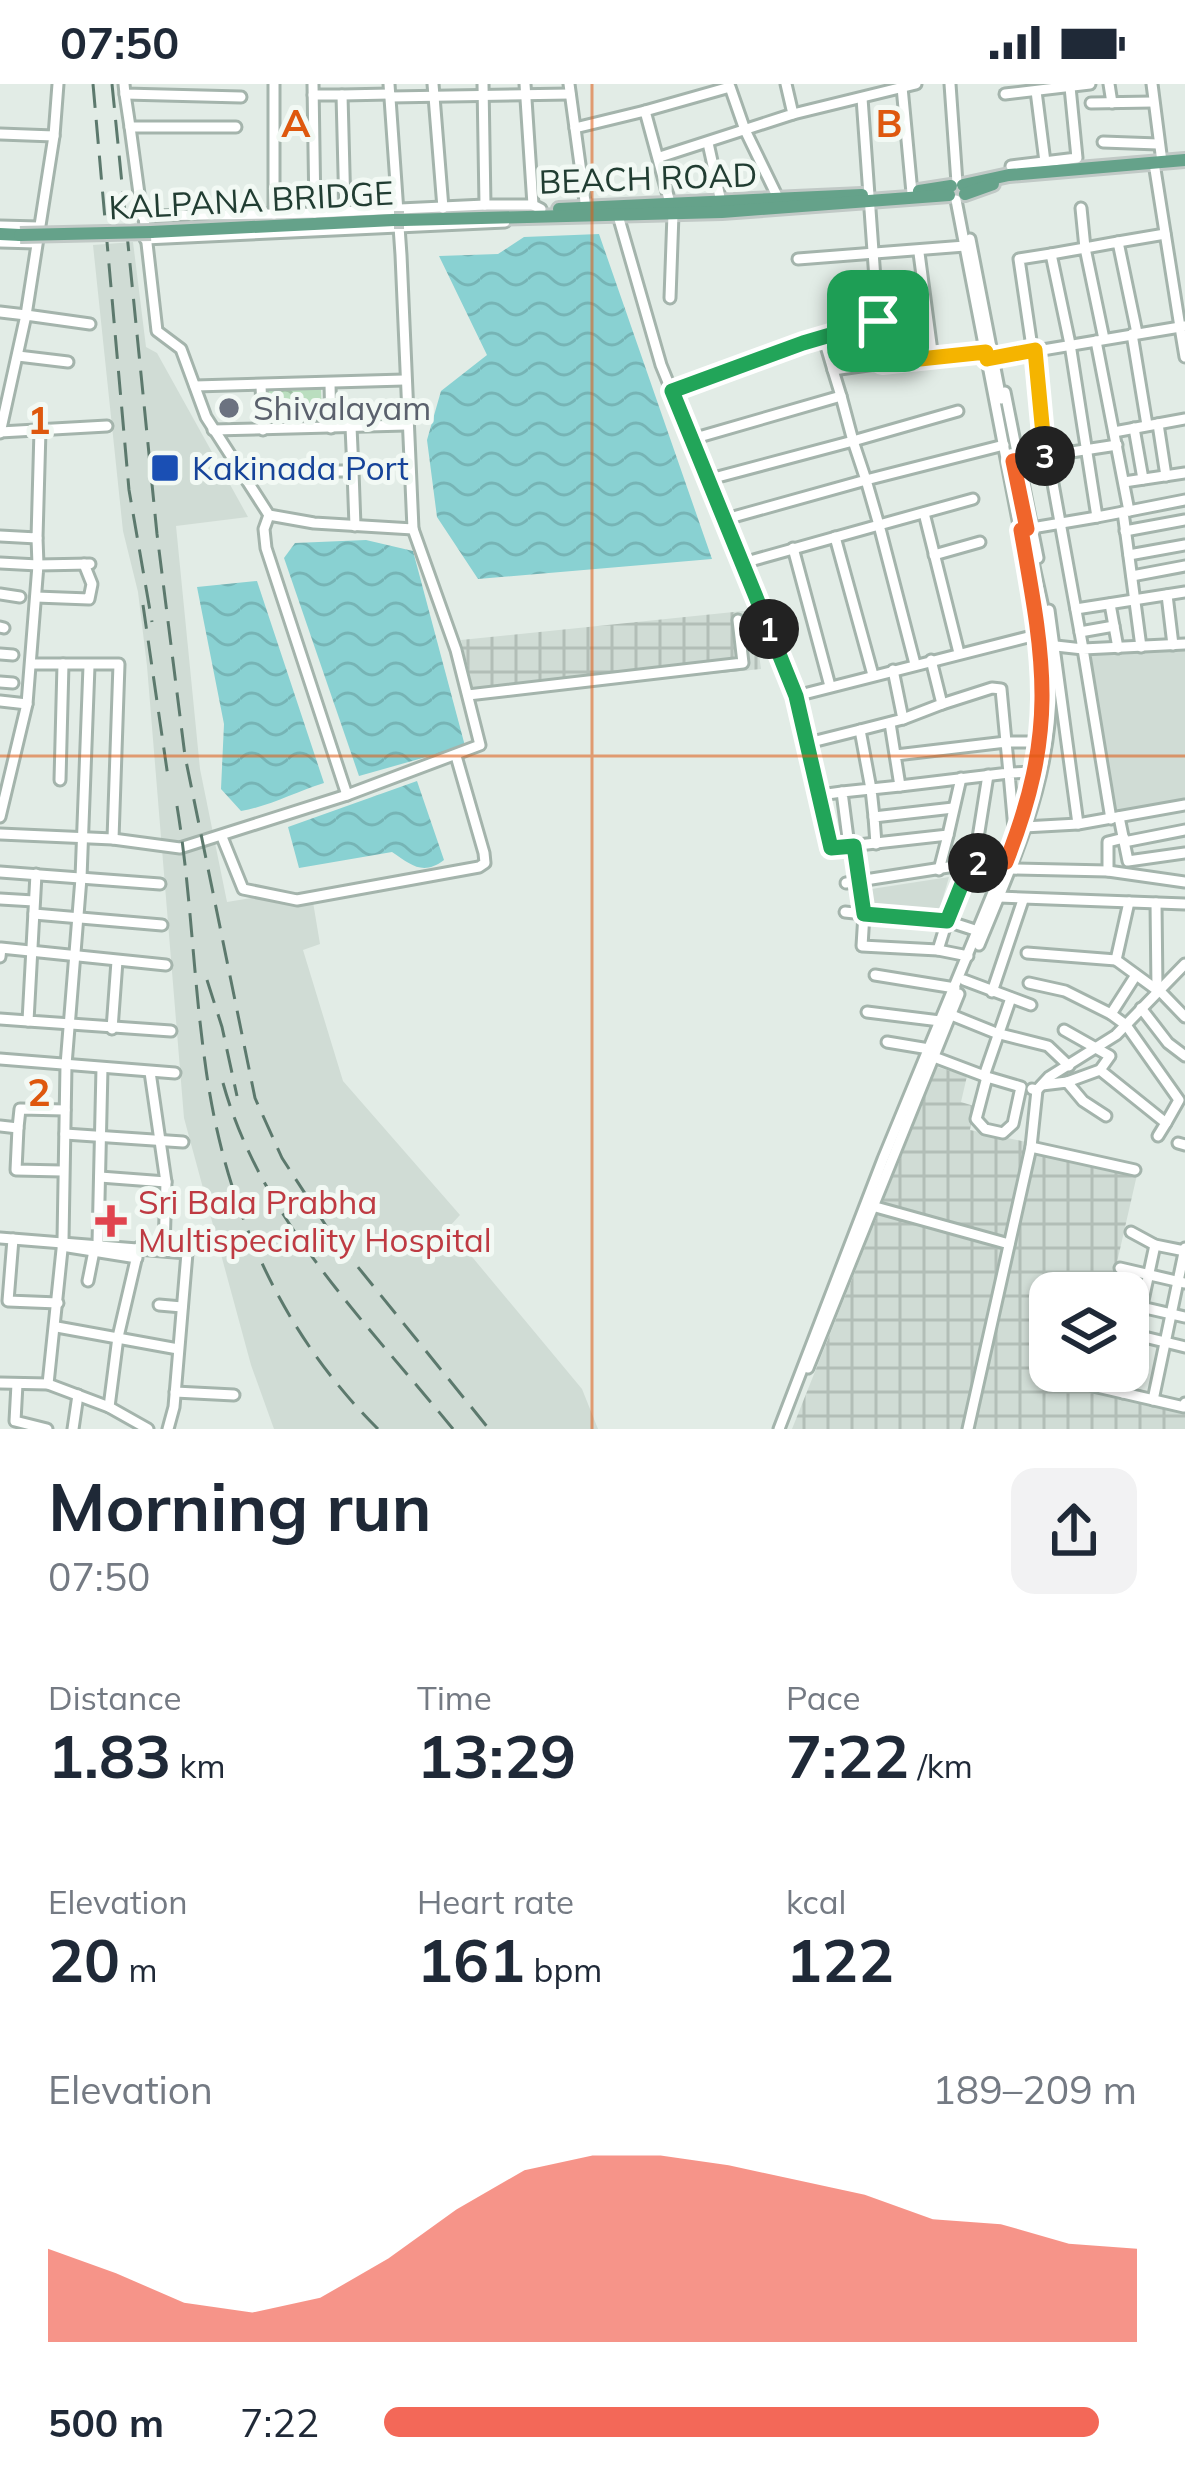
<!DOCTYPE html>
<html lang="en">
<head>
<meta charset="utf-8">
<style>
	body { margin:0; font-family:Mulish,sans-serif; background:#f2f2f3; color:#1f2937; height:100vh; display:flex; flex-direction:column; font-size:45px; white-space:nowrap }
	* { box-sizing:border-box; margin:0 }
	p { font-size:39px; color:#747a83 }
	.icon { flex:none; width:66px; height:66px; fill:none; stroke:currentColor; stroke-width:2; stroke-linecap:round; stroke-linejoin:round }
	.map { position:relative; height:1345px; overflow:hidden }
	.panel { display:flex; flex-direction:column; background:#fff; flex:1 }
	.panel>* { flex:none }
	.controls { position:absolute; left:1029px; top:1188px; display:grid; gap:24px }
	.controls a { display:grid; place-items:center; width:120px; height:120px; border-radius:24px; background:#fff; box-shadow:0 3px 9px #0004; font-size:60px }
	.pin { position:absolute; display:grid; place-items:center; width:102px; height:102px; color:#fff; margin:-51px; border-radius:24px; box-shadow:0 6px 18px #0006 }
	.km { position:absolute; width:60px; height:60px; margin:-30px; border-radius:50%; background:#222; color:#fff; font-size:33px; line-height:60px; text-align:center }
	.round { display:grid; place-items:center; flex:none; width:126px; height:126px; border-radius:24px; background:#f2f2f3 }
	.headline { display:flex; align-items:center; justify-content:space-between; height:204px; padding:0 48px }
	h1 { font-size:66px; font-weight:700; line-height:90px }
	.stats { display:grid; grid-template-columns:repeat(3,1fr); gap:18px; height:204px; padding:12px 48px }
	.stats div { display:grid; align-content:center }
	.stats b { font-size:60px; font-weight:700 }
	.stats small { font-size:33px; font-weight:400 }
	.stats p { font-size:33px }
	.chart { height:336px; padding:24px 48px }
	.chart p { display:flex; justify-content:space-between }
	.chart svg { width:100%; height:216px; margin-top:12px; fill:#f36858; opacity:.7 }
	ul { padding:0 48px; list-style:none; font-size:39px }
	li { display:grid; grid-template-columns:192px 144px 1fr; align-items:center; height:90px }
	li i { height:30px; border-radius:15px; background:#f36858 }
	.status { display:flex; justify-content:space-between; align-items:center; height:84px; padding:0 60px; background:#fff; direction:ltr }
	.status svg { height:33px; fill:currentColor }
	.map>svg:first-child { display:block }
	.built { fill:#d0dcd5 }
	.industrial { fill:url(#industrial-grid) }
	.forest { fill:url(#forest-crowns) }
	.water { fill:url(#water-waves) }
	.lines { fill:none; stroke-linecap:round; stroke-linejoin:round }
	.minor-casing { stroke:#a4b4ac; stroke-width:15 }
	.major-casing { stroke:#c1c9c6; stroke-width:18 }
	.minor { stroke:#fff; stroke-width:9 }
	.major { stroke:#65a28a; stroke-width:12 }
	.rail { stroke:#5c796d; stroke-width:3; stroke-dasharray:24 12; stroke-linecap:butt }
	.major-bridge-casing { stroke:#c1c9c6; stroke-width:18; stroke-linecap:butt }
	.major-bridge { stroke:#65a28a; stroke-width:12 }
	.split-1-casing { stroke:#fff; stroke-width:24 }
	.split-2-casing { stroke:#fff; stroke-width:24 }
	.split-3-casing { stroke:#fff; stroke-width:24 }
	.split-4-casing { stroke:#fff; stroke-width:24 }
	.split-1 { stroke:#22a559; stroke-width:15 }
	.split-2 { stroke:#22a559; stroke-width:15 }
	.split-3 { stroke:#f0652b; stroke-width:15 }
	.split-4 { stroke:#f5b400; stroke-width:15 }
	.grid { fill:none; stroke:#de580e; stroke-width:3; stroke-opacity:0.55 }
	.worship-dot { fill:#6b7280; stroke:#f2f9f4; stroke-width:4.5 }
	.transit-dot { fill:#1a4fb4; stroke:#f2f9f4; stroke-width:4.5 }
	.health-dot { fill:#e0444e; stroke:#f2f9f4; stroke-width:4.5 }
	.labels { text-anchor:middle; stroke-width:10; stroke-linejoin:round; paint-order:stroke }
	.street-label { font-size:33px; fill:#213d32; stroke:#f2f9f4 }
	.worship-label { font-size:33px; fill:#5b616d; stroke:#f2f9f4; text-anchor:start }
	.transit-label { font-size:33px; fill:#164399; stroke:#f2f9f4; text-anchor:start }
	.health-label { font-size:33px; fill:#be3a42; stroke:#f2f9f4; text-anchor:start }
	.grid-label { font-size:39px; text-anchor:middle; font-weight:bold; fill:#de580e; stroke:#f2f9f4; stroke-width:10; stroke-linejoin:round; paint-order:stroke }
</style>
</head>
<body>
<div class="status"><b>07:50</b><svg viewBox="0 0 49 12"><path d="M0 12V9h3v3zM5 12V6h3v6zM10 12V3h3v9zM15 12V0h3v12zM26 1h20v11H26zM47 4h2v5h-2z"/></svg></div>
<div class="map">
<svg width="1185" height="1345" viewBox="0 0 1185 1345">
	<defs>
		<pattern id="industrial-grid" width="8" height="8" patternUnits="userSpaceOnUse" patternTransform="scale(3)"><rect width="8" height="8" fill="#d0dcd5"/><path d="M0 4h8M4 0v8" fill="none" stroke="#b2beb7"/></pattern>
		<pattern id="forest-crowns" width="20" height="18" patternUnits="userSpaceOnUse" patternTransform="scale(3)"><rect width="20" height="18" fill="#badebf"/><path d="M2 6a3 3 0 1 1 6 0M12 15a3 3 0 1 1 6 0" fill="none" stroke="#a0bfa5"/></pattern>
		<pattern id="water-waves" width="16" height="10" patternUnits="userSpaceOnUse" patternTransform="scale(3)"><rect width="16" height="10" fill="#89d1d2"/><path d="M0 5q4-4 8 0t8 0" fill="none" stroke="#76b4b5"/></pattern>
	</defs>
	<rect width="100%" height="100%" fill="#e2ece6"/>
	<g class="built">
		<polygon points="133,158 146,263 157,269 248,433 176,442 200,685 227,818 257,813 280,820 313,818 320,860 303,866 343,997 460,1131 448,1144 582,1305 598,1345 274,1345 251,1281 184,1034 147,582 138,508 123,447 93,161"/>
		<polygon points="1185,566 1185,715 1115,727 1089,571"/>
		<polygon points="949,793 937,834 865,827 865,806"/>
	</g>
	<g class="industrial">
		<polygon points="753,526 761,585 475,613 461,556"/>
		<polygon points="937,983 967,992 961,1018 974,1022 970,1046 1139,1082 1110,1209 1050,1209 1050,1287 1092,1287 1092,1294 1185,1316 1185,1345 792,1345"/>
	</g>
	<polygon class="forest" points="321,305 322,338 267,340 265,307"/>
	<g class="water">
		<polygon points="599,150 712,475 478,495 437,433 427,356 441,307 487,271 439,172 498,170 524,153"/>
		<polygon points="366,456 413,467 465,662 359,692 284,474 295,459"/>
		<path d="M257,497L324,699C295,708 270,722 241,727L221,705L224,640L197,503Z"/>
		<path d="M417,697L444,776C423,792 411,781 392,768L299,784L288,743Z"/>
	</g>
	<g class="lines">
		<defs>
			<g id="minor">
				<polyline points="124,0 125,10 241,13"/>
				<polyline points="274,0 274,130 315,129"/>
				<polyline points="313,0 315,129 485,121"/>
				<polyline points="433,0 443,124"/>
				<polyline points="483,0 485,121 533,121"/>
				<polyline points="525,0 533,121 541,125"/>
				<polyline points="569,0 586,125"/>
				<polyline points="950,0 957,99"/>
				<polyline points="1109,0 1112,19"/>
				<polyline points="1152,0 1162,78"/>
				<polyline points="902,3 912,109"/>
				<polyline points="1036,7 1045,78"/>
				<polyline points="125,10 130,43 236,43"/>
				<polyline points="1005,10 1090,0"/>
				<polyline points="313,11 342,11 345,127"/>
				<polyline points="342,11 390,10"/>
				<polyline points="390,13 570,10"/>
				<polyline points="1091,19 1153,18"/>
				<polyline points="645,27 730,3 745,46 779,116"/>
				<polyline points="793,30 916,0"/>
				<polyline points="130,43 142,132 274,130"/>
				<polyline points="575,44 645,27 673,130 670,214"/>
				<polyline points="0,50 54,52 58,0"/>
				<polyline points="1103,58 1158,60"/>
				<polyline points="708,59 721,118"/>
				<polyline points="660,73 793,30 786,0"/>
				<polyline points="1011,82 1077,74 1070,3"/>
				<polyline points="1081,124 1085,164 1118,158 1137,249"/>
				<polyline points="617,128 661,281 796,612 1040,550"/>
				<polyline points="144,133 157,247 181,265 206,333 269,431 314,439 413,445 401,171 389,0"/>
				<polyline points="0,142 39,143"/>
				<polyline points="145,155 505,138"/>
				<polyline points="970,155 1001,315"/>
				<polyline points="0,158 36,159"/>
				<polyline points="1118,158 1165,150"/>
				<polyline points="919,169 933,275 985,268"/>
				<polyline points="1051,170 1085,164 1104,255"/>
				<polyline points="798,175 965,162"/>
				<polyline points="0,228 26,231 54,52"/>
				<polyline points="1185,242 1180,243 1185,273"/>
				<polyline points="1132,250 1147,341"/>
				<polyline points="823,252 833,286 882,279 878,237"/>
				<polyline points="1096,257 1129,427 1123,428 1141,563"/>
				<polyline points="18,272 68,278"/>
				<polyline points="989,275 1180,243 1154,79"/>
				<polyline points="882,279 933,275"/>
				<polyline points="330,300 331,344"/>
				<polyline points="195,302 404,296"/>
				<polyline points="261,302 263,346"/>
				<polyline points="672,307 803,259 878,237 862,14"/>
				<polyline points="1005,308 1038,474"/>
				<polyline points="841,312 853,357 958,327"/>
				<polyline points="1158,340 1166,392"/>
				<polyline points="351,343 353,387"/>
				<polyline points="1134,344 1143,395"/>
				<polyline points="213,346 406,341"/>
				<polyline points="0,348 107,342"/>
				<polyline points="1114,348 1185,335"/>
				<polyline points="0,349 26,231 90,240"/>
				<polyline points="692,355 841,312 833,286"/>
				<polyline points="1013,377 1117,361"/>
				<polyline points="238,387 353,387 355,442"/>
				<polyline points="710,395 853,357 866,396 726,435"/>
				<polyline points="1124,398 1185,389"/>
				<polyline points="1129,427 1185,416"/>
				<polyline points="924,429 959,569"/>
				<polyline points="269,431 264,445 266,464 347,711"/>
				<polyline points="1032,444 1097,433"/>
				<polyline points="1125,447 1185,436"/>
				<polyline points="0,452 37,454 40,346"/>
				<polyline points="835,453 873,591"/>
				<polyline points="793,464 830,602"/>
				<polyline points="934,471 980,458"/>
				<polyline points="1129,471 1185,461"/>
				<polyline points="0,479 38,481 37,454"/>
				<polyline points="743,479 879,441 866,396 1004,361"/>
				<polyline points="1132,492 1185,482"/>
				<polyline points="0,510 20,513"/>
				<polyline points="1167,511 1173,561"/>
				<polyline points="36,513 89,515 92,500 84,480"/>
				<polyline points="1110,520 1118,564"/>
				<polyline points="1076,525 1185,508"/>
				<polyline points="1049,526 1078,740"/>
				<polyline points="0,543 4,544"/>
				<polyline points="1080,548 1114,542"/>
				<polyline points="1047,561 1083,565 1048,372 1019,175 1051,170 1070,260 1097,433 1123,428"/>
				<polyline points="0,570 13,571"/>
				<polyline points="32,580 119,580 113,755"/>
				<polyline points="915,580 879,441 973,415"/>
				<polyline points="0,598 13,599"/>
				<polyline points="468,611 743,579 738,536"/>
				<polyline points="796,612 820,711 842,708"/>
				<polyline points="0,617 27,620 38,481 90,480"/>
				<polyline points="942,620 992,604 1001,605 1006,658 1041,658"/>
				<polyline points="903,635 942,620 931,576"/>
				<polyline points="890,639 900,702 1009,689 1006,658 896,671"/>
				<polyline points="804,660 860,646"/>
				<polyline points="988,691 974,779 1006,777"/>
				<polyline points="60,696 63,580"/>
				<polyline points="820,711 831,764 948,751 961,694"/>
				<polyline points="0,733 27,620"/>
				<polyline points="874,733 871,705 900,702"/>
				<polyline points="1119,733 1128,777 1185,769"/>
				<polyline points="1111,735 1083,565 1185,560"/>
				<polyline points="1024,743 1078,740 1185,721"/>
				<polyline points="0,750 113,755 180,764 347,711 480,661 456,566 413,445"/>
				<polyline points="222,753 243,805 297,816 479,783 485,779 484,769 456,672"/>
				<polyline points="1015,756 1009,689 1035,688"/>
				<polyline points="1124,758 1185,746"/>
				<polyline points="876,760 874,733 953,724"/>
				<polyline points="849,762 842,708 871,705 860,646 903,635 893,586"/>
				<polyline points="853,762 858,799"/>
				<polyline points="1010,785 1108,787 1185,798"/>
				<polyline points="939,786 948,751"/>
				<polyline points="1108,787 1108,758 1124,754"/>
				<polyline points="0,788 160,800"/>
				<polyline points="36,790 28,937 171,947"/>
				<polyline points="861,798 864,830 947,837 970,780"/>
				<polyline points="846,799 974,779"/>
				<polyline points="999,813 1185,820"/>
				<polyline points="0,815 34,817"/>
				<polyline points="1129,818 1116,876 1157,906"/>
				<polyline points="1156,819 1157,906"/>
				<polyline points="845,828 864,830 862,862 938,866 947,837 978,847"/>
				<polyline points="34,830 162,841"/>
				<path d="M979,861C1020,761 1059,679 1050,567C1047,534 1037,500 1031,467"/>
				<polyline points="938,866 968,872"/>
				<polyline points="1027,869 1116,876"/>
				<polyline points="0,873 1,864 166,881"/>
				<polyline points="875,891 955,904"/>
				<polyline points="1136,891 1111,930 1126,941 1179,1016 1166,1039"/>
				<polyline points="964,896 1031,921"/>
				<polyline points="1029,899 1065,907 1111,930"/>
				<polyline points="1158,905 1185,933"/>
				<polyline points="992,908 1023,816"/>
				<polyline points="1141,924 1168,959 1185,972"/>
				<polyline points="867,928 940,937"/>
				<polyline points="949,930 996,949 1048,962 1069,982"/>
				<polyline points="0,935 28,937"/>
				<polyline points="112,945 117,877"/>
				<polyline points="1064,946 1110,972 1100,986 1067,998"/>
				<polyline points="887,958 929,965"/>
				<polyline points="934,973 987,993 976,1035 985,1045 1003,1049 1013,1040 1021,1003 987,993"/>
				<polyline points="0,975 175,989"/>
				<polyline points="1100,986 1166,1039 1158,1052"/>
				<polyline points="150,988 166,1098 164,1166"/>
				<polyline points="984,992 1011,914"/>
				<polyline points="1042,1001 1067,998 1083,1017 1106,1032"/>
				<polyline points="1032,1005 1037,1006 1049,993 1116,951 1185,880"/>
				<polyline points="0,1042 18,1044 20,1025 65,1026"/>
				<polyline points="18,1044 16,1086 62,1087"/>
				<polyline points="65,1050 183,1058"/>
				<polyline points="1178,1059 1185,1061"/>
				<polyline points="1031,1063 1135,1086"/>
				<polyline points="100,1093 166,1098"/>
				<polyline points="872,1122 1009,1160"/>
				<polyline points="1131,1148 1155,1161 1185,1167"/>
				<polyline points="0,1154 187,1169 174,1323 168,1345"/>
				<polyline points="13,1155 8,1217 58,1219"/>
				<polyline points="98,1159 102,984"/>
				<polyline points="62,1162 137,1174"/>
				<polyline points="1120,1184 1185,1199"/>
				<polyline points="88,1197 94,1167"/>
				<polyline points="1128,1220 1185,1233"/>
				<polyline points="159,1221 182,1223"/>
				<polyline points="57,1243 178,1265"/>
				<polyline points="1136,1251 1185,1263"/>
				<polyline points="808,1284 959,910"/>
				<polyline points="0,1299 48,1300 109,1323 148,1345"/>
				<polyline points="17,1300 15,1337 47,1345"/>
				<polyline points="48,1300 63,1156 66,981 81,794 89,582"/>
				<polyline points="1093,1302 1184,1323 1185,1319"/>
				<polyline points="175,1308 234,1311"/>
				<polyline points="1123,1309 1155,1161"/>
				<polyline points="1153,1316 1185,1164"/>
				<polyline points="109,1323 118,1253 139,1163"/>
				<polyline points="73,1345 78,1311"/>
				<polyline points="779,1345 883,1075 1025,731 1041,660 1045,600 1040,550 956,116"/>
				<polyline points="968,1345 1031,1063 1037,1006"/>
			</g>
			<g id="major">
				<polyline points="963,101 1009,91 1185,76"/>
				<polyline points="919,107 951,102"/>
				<polyline points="965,110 993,100"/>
				<polyline points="559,125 862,111"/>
				<polyline points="404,136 722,128 949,111"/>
				<polyline points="151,148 394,136"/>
				<polyline points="0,150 20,151"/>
			</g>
		</defs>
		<use href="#minor" class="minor-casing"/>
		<use href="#major" class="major-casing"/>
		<use href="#minor" class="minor"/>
		<use href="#major" class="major"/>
		<g class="rail">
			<polyline points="93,0 129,406 152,538"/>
			<polyline points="112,0 157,450 185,672 255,1014 282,1074 332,1151 489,1345"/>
			<polyline points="143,521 168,693"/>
			<path d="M177,722C191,807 193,893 205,978C223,1117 278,1246 378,1345"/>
			<polyline points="207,896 222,943 237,1012"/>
			<path d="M223,999C261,1135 365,1237 453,1345"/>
		</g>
		<defs>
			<g id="major-bridge">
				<polyline points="394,136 404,136"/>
				<polyline points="20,151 151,148"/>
			</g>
		</defs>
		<use href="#major-bridge" class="major-bridge-casing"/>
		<use href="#major-bridge" class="major-bridge"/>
	</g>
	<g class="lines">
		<defs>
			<polyline id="split-1" points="769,545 672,307 803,259 878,237"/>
			<polyline id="split-2" points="769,545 796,612 831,764 854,762 864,830 947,837 970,780 978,779"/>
			<path id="split-3" d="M978,779L1006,778C1058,646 1045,580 1021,446L1027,445L1013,377L1045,372"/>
			<polyline id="split-4" points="878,237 882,279 986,268 987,275 1035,266 1045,372"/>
		</defs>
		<use href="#split-1" class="split-1-casing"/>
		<use href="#split-2" class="split-2-casing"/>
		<use href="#split-3" class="split-3-casing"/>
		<use href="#split-4" class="split-4-casing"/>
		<use href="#split-1" class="split-1"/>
		<use href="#split-2" class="split-2"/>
		<use href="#split-3" class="split-3"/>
		<use href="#split-4" class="split-4"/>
	</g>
	<path class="grid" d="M592,0V1345M0,672H1185"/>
	<circle class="worship-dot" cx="229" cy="324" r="12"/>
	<rect class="transit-dot" x="150" y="369" width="30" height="30" rx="6"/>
	<path class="health-dot" d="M105 1119h12v12h12v12h-12v12h-12v-12h-12v-12h12z"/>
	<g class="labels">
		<g class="street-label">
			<text transform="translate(648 94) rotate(-2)" y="12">BEACH ROAD</text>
			<text transform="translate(251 116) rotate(-3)" y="12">KALPANA BRIDGE</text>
		</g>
		<g class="worship-label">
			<text x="253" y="336">Shivalayam</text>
		</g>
		<g class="transit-label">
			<text x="192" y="396">Kakinada Port</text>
		</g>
		<g class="health-label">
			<text x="138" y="1130">Sri Bala Prabha<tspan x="138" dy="38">Multispeciality Hospital</tspan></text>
		</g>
	</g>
	<g class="grid-label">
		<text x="296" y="53">A</text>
		<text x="889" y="53">B</text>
		<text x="39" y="350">1</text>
		<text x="39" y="1022">2</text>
	</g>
</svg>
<div class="controls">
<a><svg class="icon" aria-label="layers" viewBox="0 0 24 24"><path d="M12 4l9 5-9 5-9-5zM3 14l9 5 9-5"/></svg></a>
</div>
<div class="pin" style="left:878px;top:237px;background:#1e9e55"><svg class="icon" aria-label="arrive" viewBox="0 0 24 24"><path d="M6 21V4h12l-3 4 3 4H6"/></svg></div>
<b class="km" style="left:769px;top:545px">1</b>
<b class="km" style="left:978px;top:779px">2</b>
<b class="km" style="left:1045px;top:372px">3</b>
</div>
<section class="panel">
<div class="headline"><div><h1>Morning run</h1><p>07:50</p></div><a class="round"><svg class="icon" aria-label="share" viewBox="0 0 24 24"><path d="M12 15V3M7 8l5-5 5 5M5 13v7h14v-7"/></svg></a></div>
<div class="stats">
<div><p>Distance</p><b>1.83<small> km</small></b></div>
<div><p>Time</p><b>13:29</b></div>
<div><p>Pace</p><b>7:22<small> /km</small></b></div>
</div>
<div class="stats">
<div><p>Elevation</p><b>20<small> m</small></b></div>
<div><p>Heart rate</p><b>161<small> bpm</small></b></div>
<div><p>kcal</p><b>122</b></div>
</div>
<div class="chart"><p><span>Elevation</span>189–209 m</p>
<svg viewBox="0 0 160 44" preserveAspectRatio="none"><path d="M0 44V25L10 30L20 36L30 38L40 35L50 27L60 17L70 9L80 6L90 6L100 8L110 11L120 14L130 19L140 20L150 24L160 25V44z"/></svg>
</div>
<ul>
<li><b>500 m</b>7:22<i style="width:95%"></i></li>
</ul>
</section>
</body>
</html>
